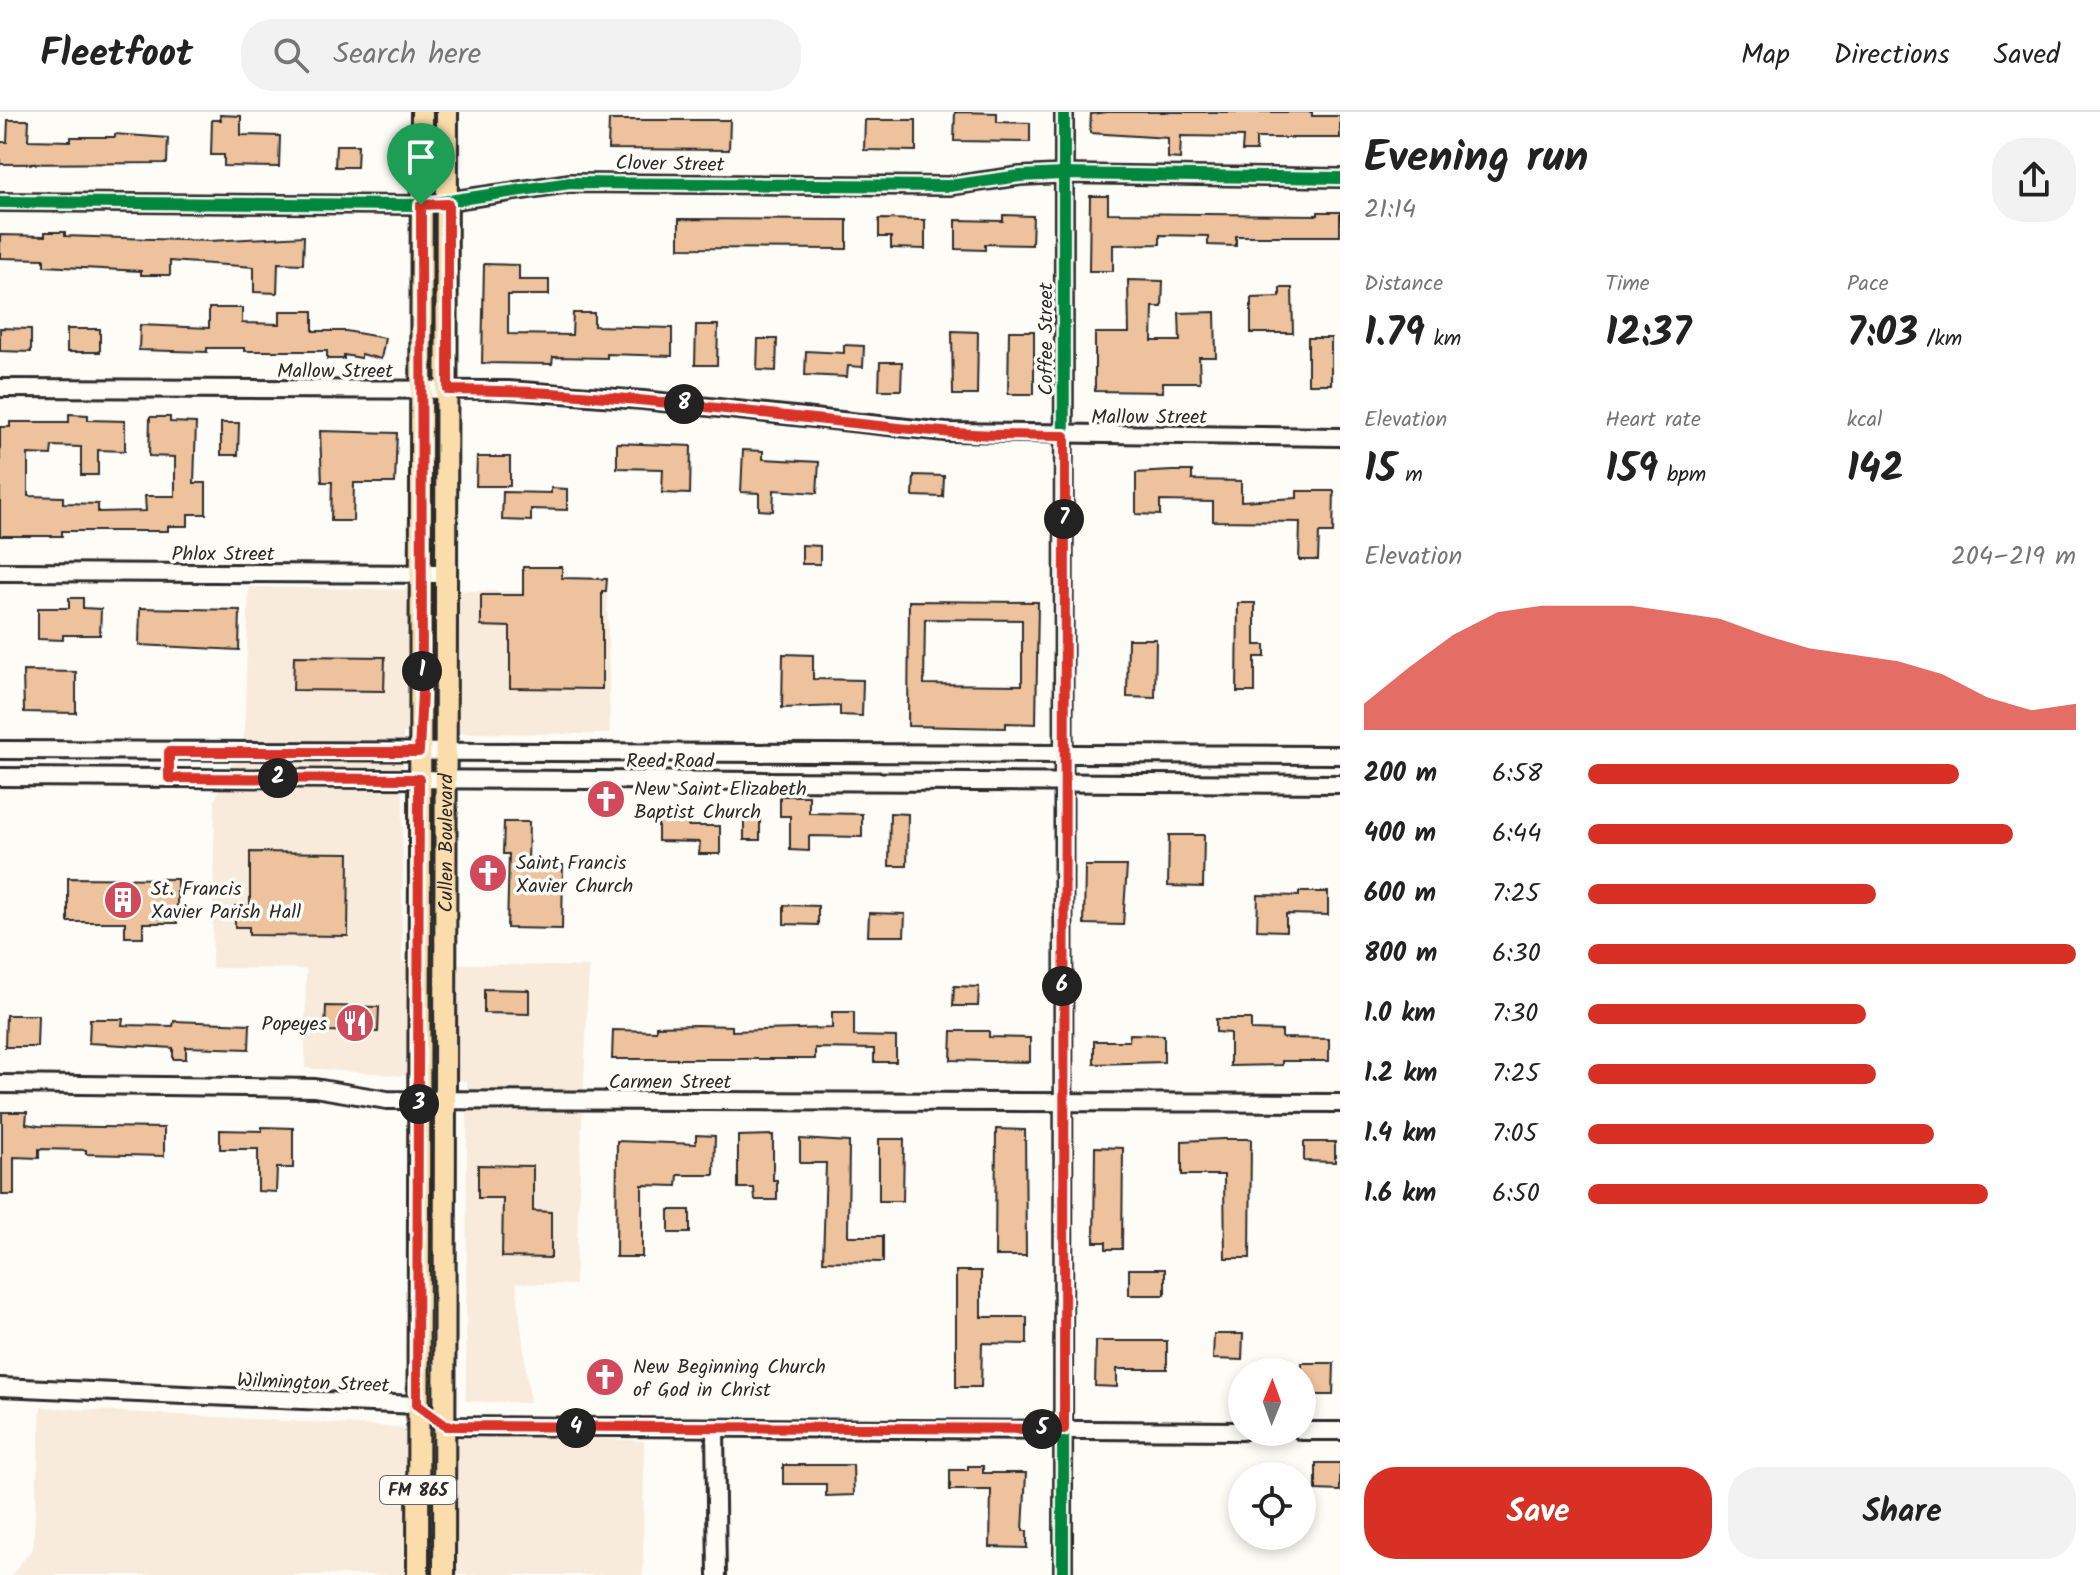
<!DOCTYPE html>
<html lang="en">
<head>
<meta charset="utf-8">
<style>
	body { margin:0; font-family:Kalam,sans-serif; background:#f2f2f2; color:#222; height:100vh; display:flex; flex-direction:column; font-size:30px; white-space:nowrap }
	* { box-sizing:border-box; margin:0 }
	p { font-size:26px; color:#767676 }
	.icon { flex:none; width:44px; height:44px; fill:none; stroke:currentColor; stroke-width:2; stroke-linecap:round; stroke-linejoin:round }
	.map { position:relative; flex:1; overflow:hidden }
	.details { display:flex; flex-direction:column; background:#fff; width:760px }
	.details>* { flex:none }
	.needle { width:52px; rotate:1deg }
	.fabs { position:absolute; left:1228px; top:1246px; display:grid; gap:16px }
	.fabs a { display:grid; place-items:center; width:88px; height:88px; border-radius:50%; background:#fff; box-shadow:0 4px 12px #0003; font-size:40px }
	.pin { position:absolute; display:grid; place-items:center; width:68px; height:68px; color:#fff; margin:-82px -34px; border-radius:50% 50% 50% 0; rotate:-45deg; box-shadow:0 0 8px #0007 }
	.pin .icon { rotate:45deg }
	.km { position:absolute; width:40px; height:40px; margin:-20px; border-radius:50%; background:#222; color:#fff; font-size:22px; line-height:40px; text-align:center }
	.round { display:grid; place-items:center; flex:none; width:84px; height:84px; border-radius:32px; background:#f2f2f2 }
	.head { display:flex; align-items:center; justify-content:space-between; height:136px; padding:0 24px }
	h1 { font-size:44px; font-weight:700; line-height:60px }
	.stats { display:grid; grid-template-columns:repeat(3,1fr); gap:12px; height:136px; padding:8px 24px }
	.stats div { display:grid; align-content:center }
	.stats b { font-size:40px; font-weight:700 }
	.stats small { font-size:22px; font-weight:400 }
	.stats p { font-size:22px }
	.chart { height:224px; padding:16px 24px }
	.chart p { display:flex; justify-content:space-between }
	.chart svg { width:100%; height:144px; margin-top:8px; fill:#d93025; opacity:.7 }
	.button { display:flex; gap:16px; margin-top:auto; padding:16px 24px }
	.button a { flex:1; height:92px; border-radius:32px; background:#d93025; color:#fff; font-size:32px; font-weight:700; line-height:92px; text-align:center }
	.button a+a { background:#f2f2f2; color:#222 }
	ul { padding:0 24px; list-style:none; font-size:26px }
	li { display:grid; grid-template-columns:128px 96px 1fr; align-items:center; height:60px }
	li i { height:20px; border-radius:10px; background:#d93025 }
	header { display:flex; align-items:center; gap:48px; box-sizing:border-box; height:112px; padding:0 40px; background:#fff; border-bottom:2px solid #e0e0e0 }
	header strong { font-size:38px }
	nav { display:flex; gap:44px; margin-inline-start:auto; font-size:28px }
	.search { width:560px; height:72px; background:#f2f2f2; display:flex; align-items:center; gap:20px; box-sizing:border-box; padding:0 28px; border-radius:32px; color:#767676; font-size:30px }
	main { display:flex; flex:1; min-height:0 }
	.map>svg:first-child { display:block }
	.built { fill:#f8ebdc }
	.building { fill:#edc29c; stroke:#2b2b2b; stroke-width:2; fill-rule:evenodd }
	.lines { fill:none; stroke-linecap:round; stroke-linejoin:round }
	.minor-casing { stroke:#2b2b2b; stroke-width:22 }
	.major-casing { stroke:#2b2b2b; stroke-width:26 }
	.minor { stroke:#fdfcf7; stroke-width:16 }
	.major { stroke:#faddab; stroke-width:20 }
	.cycleway-casing { stroke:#fdfcf7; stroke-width:17 }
	.cycleway { stroke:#00873e; stroke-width:12 }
	.route-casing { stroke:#fff; stroke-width:16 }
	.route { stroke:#d93025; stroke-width:10 }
	.labels { text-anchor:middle; stroke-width:7; stroke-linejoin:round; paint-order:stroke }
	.shield { fill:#fdfcf7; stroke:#6a6a68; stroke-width:2 }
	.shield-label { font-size:18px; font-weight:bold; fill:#2b2b2b }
	.street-label { font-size:20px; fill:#2b2b2b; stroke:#fdfcf7 }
	.poi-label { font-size:20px; fill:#2b2b2b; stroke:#fdfcf7; text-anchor:start }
</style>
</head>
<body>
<header>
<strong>Fleetfoot</strong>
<div class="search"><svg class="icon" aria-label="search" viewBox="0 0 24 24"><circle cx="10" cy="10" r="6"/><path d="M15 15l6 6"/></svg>Search here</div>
<nav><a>Map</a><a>Directions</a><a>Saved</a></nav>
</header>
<main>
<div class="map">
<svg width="1340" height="1463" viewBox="0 0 1340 1463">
	<rect width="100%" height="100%" fill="#fdfcf7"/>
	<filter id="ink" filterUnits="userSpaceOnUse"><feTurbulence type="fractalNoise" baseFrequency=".0125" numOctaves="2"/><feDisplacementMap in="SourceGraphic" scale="16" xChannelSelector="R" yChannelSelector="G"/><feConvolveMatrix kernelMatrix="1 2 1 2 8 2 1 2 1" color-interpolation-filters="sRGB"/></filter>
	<g filter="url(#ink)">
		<g class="built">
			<polygon points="249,475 607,481 610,622 403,621 402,850 589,855 575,1173 516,1171 530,1291 466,1289 467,969 305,956 306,857 212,856 215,687 244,625"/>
			<polygon points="41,1295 644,1329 643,1463 11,1463 33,1436"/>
		</g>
		<g class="building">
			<polygon points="955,0 997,1 997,10 1030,11 1030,30 954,29"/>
			<polygon points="1108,0 1312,0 1312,4 1340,4 1340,26 1256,26 1256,39 1242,39 1243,25 1181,24 1180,47 1168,46 1168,26 1090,21 1091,2"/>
			<polygon points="220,3 241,4 241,23 280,24 279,55 224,54 224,43 211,43 212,8 221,8"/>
			<polygon points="8,8 29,8 28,28 71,29 71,25 115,25 115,22 168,26 167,51 0,52 0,30 7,30"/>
			<polygon points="609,8 730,8 729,38 608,37"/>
			<polygon points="865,8 916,8 916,39 864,38"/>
			<polygon points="336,33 358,33 357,55 335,55"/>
			<polygon points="1090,84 1108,84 1108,101 1318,103 1318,100 1340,100 1340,124 1236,124 1236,134 1208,133 1208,124 1160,123 1160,132 1113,133 1113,159 1089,159"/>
			<polygon points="1003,103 1033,104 1032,133 985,132 985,138 956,137 956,108 1003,109"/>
			<polygon points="679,107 847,108 847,137 679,136"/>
			<polygon points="879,107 925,108 925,137 891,136 891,125 879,125"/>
			<polygon points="45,120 65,120 65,124 210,129 304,124 303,152 278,151 277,181 254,180 254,155 170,149 170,163 141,163 141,159 44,154 44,147 0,146 0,123 45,124"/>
			<polygon points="484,152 519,153 519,168 549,168 549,183 508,183 508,222 572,223 573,201 594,201 594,214 672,216 672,244 607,242 607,246 553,245 552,252 482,251"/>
			<polygon points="1128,168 1163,169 1162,195 1153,195 1152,229 1180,229 1179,201 1215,200 1216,245 1199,245 1200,270 1163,270 1163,280 1095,279 1095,221 1129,221"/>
			<polygon points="1280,176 1292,176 1293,221 1251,221 1251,186 1280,185"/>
			<polygon points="209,196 242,196 242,211 280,212 280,199 313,199 313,219 346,219 385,226 381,247 361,242 361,246 344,243 344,247 327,247 327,239 244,239 244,236 207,236 207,240 139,238 140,213 209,216"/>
			<polygon points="696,213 718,213 717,253 695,253"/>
			<polygon points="0,216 31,217 31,240 0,239"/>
			<rect x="67" y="217" width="33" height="23"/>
			<polygon points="952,219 978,220 977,283 953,283"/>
			<polygon points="1009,219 1034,219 1034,282 1008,282"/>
			<rect x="1308" y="226" width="23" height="46"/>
			<polygon points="758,227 777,227 776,259 757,258"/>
			<polygon points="844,233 864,234 863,255 848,254 847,265 805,263 806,239 844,241"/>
			<polygon points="880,250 902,250 901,278 879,278"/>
			<polygon points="69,302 88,303 88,308 125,309 125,339 98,338 98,363 81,363 81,335 52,334 51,343 28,342 28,384 63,385 63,391 98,392 98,400 146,399 145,384 175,384 175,345 149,344 150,305 170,305 170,310 196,311 194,371 206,371 206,402 188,402 188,414 168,414 168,419 62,419 62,424 0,424 0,315 10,315 10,310 69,310"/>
			<polygon points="221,311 239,311 238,343 221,343"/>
			<polygon points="320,319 397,321 395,371 354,371 353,409 331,409 332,370 322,370"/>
			<polygon points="617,331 691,334 690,382 662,381 663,357 617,356"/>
			<polygon points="743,338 763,339 763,347 819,350 817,381 774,378 773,399 759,398 759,381 741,380"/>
			<polygon points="477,345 510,345 510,374 476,374"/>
			<polygon points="1172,359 1192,359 1192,368 1241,369 1241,389 1297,386 1297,379 1334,379 1333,421 1319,421 1318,448 1299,448 1300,410 1213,409 1213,390 1160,389 1160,403 1136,402 1136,361"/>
			<polygon points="914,363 944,364 943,385 913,384"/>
			<polygon points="551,376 567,377 567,398 531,397 531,409 502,408 503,380 551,381"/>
			<polygon points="802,433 820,434 820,452 802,452"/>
			<polygon points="523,455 562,455 562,466 607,467 606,479 602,479 602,577 510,576 510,515 481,514 481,483 523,483"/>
			<polygon points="69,486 83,486 83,496 101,497 100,523 63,523 63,528 38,527 38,496 69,496"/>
			<path d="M909,489L1038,490L1036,612L1006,611V616L908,614ZM925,507L1022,508V573L924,572Z"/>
			<polygon points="1238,491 1255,491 1255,533 1265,533 1265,545 1255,545 1255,580 1237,580"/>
			<polygon points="140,496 240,498 239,538 139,533"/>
			<polygon points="1128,527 1156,527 1155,586 1127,585"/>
			<polygon points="783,542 813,543 813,567 863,568 862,604 840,603 840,594 782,596"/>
			<polygon points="294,544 385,545 384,579 293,578"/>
			<polygon points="23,559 76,560 76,601 24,600"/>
			<polygon points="780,684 809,684 809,701 862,702 862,725 809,724 809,739 790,738 790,704 780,704"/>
			<rect x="744" y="701" width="16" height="27"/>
			<polygon points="890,701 908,702 907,754 889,754"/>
			<polygon points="658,703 688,703 688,714 720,714 720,742 699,742 700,730 658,729"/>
			<polygon points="504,710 529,710 528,752 563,753 562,817 507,816 509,742 503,742"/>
			<polygon points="1169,723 1204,723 1203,775 1168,774"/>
			<polygon points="250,740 349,741 348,824 249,823 249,815 235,815 235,794 250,794"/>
			<polygon points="1085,754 1127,754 1123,813 1084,812"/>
			<polygon points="68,766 177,767 177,811 143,811 143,825 125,825 125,810 68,810"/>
			<polygon points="1299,780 1328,780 1328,803 1286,802 1286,819 1257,818 1258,783 1299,784"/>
			<polygon points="784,793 818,794 818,813 784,812"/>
			<polygon points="869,801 905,802 904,824 868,824"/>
			<polygon points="954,874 979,875 978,894 953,894"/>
			<polygon points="484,877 529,878 529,902 484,901"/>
			<polygon points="326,894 379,895 378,920 325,919"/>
			<polygon points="832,900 854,900 854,924 896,925 896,950 874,950 874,937 815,936 815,947 612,947 613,918 656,919 656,914 697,913 732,914 732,919 832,916"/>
			<polygon points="6,903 38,903 37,935 5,935"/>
			<polygon points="90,907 123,907 122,913 173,914 174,909 250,912 249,937 186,935 186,947 173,947 173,936 89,931"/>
			<polygon points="1216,907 1251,907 1251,918 1282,919 1282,926 1329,927 1329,949 1282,949 1282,953 1230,954 1230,921 1216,920"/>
			<polygon points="952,919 989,919 989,925 1030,926 1030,950 951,948"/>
			<polygon points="1130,922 1164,923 1164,950 1094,952 1094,929 1129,929"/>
			<polygon points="2,1000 27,1000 26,1012 39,1014 164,1016 164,1044 86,1042 86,1038 39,1037 39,1046 14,1045 14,1083 2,1083"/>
			<polygon points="262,1015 293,1016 293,1056 277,1056 276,1080 258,1079 258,1037 220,1037 220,1018 262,1019"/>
			<polygon points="996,1017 1025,1018 1026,1144 995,1144"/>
			<polygon points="696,1023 715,1024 714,1063 678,1063 677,1074 642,1073 642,1145 616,1145 617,1029 696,1032"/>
			<polygon points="773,1023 773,1068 777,1068 777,1088 755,1088 754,1076 738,1076 738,1024"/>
			<polygon points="800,1027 849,1030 848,1124 883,1124 883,1150 823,1149 826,1051 800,1051"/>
			<polygon points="879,1027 904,1027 903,1089 879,1089"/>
			<polygon points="1223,1027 1251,1027 1250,1146 1225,1146 1224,1063 1182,1063 1182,1029"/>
			<polygon points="1304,1030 1335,1030 1335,1050 1304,1049"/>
			<polygon points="1095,1035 1123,1036 1122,1137 1106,1137 1106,1130 1094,1130"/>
			<polygon points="478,1053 533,1054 533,1099 551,1100 551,1146 502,1145 503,1086 478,1086"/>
			<rect x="669" y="1098" width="21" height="23"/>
			<rect x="1129" y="1157" width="36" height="26"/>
			<polygon points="956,1159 981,1159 981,1205 1027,1205 1027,1232 982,1231 981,1275 956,1275"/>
			<polygon points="1214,1222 1243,1222 1242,1248 1213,1247"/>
			<polygon points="1096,1229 1167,1229 1167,1257 1117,1257 1117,1275 1095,1274"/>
			<polygon points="1302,1251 1334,1251 1333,1283 1302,1283"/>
			<polygon points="1316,1351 1340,1351 1340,1379 1316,1378"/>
			<polygon points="783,1353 853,1353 854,1383 826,1384 826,1372 783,1372"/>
			<polygon points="968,1354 983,1354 983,1361 1026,1361 1023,1419 1027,1419 1027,1436 990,1435 991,1378 950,1378 950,1358 968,1358"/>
		</g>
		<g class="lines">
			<defs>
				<g id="minor">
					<polyline points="0,90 421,93 570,71 949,74 1020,64 1062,62 1340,66"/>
					<polyline points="0,276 508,278 643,288 945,320 1340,325"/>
					<polyline points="0,460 446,462"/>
					<polyline points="0,638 1340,643"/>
					<polyline points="0,665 1340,672"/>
					<polyline points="0,972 315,976 387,988 1340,991"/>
					<polyline points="0,1275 417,1293 446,1314 1242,1319"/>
					<polyline points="715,1317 717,1463"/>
					<polyline points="1302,1319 1340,1319"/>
					<polyline points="1063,1463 1064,0"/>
				</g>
				<g id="major">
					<polyline points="418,1463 422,0"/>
					<path id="s1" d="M444,1463L447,0"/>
				</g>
			</defs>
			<use href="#minor" class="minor-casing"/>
			<use href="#major" class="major-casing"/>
			<use href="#minor" class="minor"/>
			<use href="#major" class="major"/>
			<defs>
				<g id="cycleway">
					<polyline points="0,90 421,93 570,71 949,74 1020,64 1062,62 1340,66"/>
					<polyline points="1063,1463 1064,0"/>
				</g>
			</defs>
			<use href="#cycleway" class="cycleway-casing"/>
			<use href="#cycleway" class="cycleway"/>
		</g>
	</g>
	<g class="lines" filter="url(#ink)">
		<defs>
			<path id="route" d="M448,92V278C614,278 778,306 943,320C983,324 1024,323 1065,324L1064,1317L446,1314L417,1293L419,667L169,666V640H419L422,580L421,93Z"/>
		</defs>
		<use href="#route" class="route-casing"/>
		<use href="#route" class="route"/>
	</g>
	<defs>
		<symbol id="church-disc" viewBox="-11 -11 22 22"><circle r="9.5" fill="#d1495b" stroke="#fdfcf7"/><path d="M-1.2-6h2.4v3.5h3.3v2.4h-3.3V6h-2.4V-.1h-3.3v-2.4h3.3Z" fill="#fff"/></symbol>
		<symbol id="building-disc" viewBox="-11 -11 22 22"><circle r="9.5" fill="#d1495b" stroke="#fdfcf7"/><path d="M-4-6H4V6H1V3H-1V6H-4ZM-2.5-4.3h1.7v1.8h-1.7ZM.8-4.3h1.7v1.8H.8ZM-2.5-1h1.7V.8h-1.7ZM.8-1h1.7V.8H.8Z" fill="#fff"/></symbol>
		<symbol id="restaurant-disc" viewBox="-11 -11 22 22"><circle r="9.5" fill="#d1495b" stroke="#fdfcf7"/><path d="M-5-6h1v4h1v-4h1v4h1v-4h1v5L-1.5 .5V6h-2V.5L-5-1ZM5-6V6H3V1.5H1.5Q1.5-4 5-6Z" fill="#fff"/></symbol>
	</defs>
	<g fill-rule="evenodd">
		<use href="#church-disc" x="584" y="665" width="44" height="44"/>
		<use href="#church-disc" x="466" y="739" width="44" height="44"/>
		<use href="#building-disc" x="101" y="766" width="44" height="44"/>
		<use href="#restaurant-disc" x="333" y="889" width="44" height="44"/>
		<use href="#church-disc" x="583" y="1243" width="44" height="44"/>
	</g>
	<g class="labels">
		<rect class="shield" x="380" y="1364" width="76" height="28" rx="6"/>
		<g class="shield-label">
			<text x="418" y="1384">FM 865</text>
		</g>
		<g class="street-label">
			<text transform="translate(670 51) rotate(1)" y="7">Clover Street</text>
			<text transform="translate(1045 227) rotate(-90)" y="7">Coffee Street</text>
			<text x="335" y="265">Mallow Street</text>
			<text x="1149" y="311">Mallow Street</text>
			<text x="223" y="448">Phlox Street</text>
			<text x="670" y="655">Reed Road</text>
			<text dy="7" stroke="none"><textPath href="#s1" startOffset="732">Cullen Boulevard</textPath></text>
			<text x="670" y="976">Carmen Street</text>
			<text transform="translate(313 1270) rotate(2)" y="7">Wilmington Street</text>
		</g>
		<g class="poi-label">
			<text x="634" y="683">New Saint Elizabeth<tspan x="634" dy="23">Baptist Church</tspan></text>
			<text x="516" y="757">Saint Francis<tspan x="516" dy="23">Xavier Church</tspan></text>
			<text x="151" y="783">St. Francis<tspan x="151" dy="23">Xavier Parish Hall</tspan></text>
			<text x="327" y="918" text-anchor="end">Popeyes</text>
			<text x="633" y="1261">New Beginning Church<tspan x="633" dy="23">of God in Christ</tspan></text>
		</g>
	</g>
</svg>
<div class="fabs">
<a><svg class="needle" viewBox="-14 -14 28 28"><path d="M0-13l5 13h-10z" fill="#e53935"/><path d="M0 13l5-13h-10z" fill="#767676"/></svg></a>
<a><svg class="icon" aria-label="locate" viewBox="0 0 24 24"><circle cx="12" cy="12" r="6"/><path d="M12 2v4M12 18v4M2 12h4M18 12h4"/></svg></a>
</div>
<div class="pin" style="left:421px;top:93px;background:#1e9e55"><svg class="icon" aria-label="arrive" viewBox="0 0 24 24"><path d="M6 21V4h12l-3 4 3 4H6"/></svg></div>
<b class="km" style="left:422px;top:559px">1</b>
<b class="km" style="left:278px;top:666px">2</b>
<b class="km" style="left:419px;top:992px">3</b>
<b class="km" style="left:576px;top:1316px">4</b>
<b class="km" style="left:1042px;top:1317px">5</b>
<b class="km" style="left:1062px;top:874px">6</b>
<b class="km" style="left:1064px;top:407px">7</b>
<b class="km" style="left:684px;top:292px">8</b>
</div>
<section class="details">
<div class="head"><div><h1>Evening run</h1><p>21:14</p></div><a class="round"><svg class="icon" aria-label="share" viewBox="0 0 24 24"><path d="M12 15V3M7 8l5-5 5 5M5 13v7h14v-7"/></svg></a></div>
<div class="stats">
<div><p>Distance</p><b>1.79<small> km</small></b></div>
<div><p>Time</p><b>12:37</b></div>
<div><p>Pace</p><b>7:03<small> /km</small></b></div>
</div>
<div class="stats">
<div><p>Elevation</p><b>15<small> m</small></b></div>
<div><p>Heart rate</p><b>159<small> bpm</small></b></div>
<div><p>kcal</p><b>142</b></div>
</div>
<div class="chart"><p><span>Elevation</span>204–219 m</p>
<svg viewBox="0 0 160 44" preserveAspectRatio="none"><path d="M0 44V36L10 25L20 15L30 8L40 6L50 6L60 6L70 8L80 10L90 15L100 19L110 21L120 23L130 27L140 34L150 38L160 36V44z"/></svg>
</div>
<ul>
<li><b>200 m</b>6:58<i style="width:76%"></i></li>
<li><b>400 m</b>6:44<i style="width:87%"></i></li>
<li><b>600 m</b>7:25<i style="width:59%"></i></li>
<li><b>800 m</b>6:30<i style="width:100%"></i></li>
<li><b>1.0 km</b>7:30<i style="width:57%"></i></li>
<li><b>1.2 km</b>7:25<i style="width:59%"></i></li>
<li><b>1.4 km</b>7:05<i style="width:71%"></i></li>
<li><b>1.6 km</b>6:50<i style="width:82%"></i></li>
</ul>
<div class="button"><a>Save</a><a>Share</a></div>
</section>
</main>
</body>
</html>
